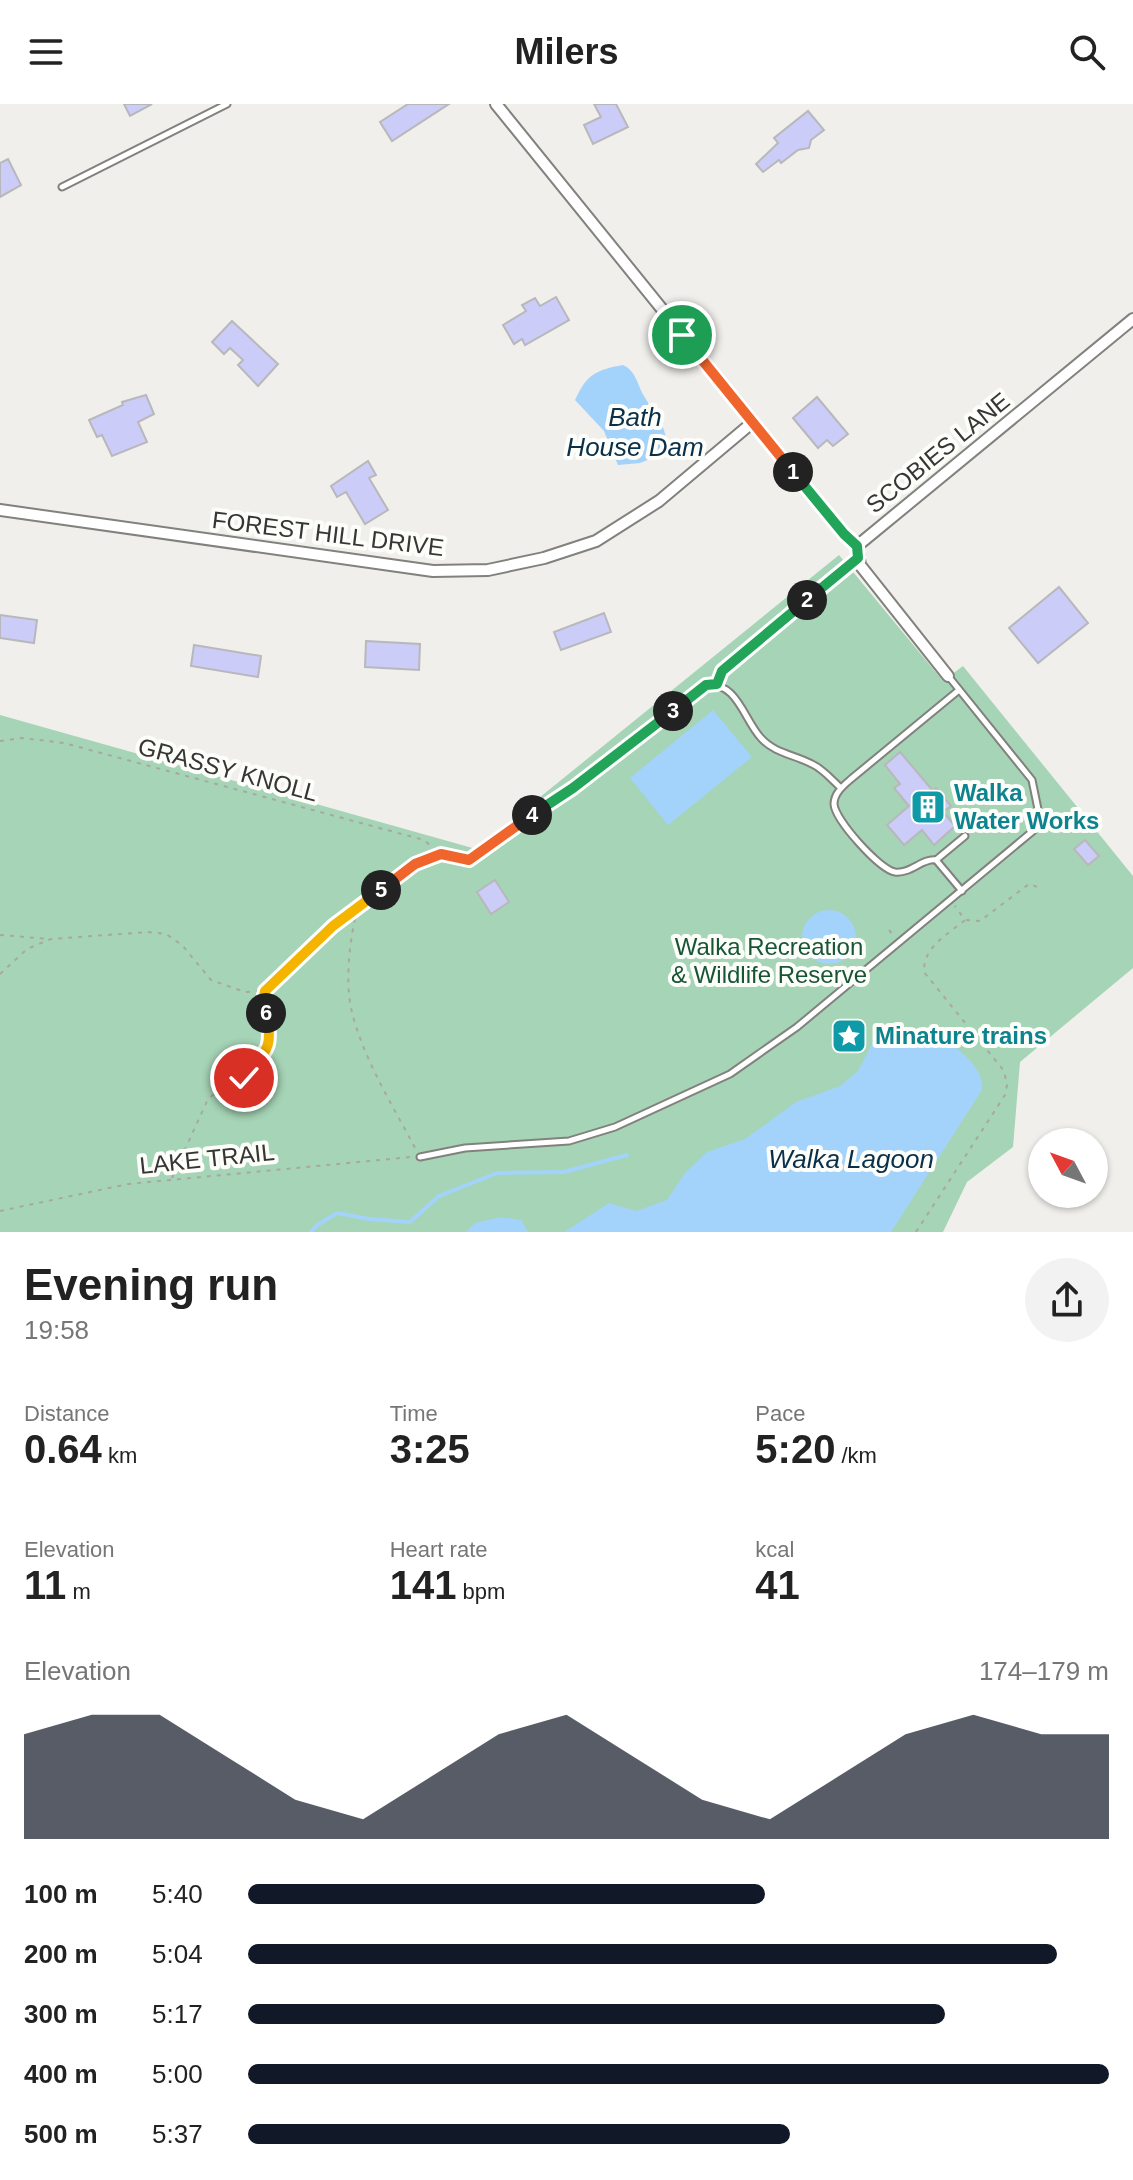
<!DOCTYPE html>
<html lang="en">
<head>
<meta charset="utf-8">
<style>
	body { margin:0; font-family:Arial,sans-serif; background:#f2f2f2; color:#222; height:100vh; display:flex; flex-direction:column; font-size:30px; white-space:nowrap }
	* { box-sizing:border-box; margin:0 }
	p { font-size:26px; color:#767676 }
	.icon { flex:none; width:44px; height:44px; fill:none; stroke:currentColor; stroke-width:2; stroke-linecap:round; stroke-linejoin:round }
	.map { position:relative; height:1128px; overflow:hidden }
	.side { display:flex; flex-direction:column; background:#fff; flex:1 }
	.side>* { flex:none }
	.needle { width:52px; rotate:311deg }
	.tools { position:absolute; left:1028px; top:1024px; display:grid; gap:16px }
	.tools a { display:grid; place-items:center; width:80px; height:80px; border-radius:50%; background:#fff; box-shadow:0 2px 6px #0004; font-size:40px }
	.pin { position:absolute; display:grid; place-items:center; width:68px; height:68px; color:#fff; margin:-34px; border:4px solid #fff; border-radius:50%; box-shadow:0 2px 8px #0007 }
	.km { position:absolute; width:40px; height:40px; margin:-20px; border-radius:50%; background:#222; color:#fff; font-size:22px; line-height:40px; text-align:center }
	.round { display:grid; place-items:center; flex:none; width:84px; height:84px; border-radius:42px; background:#f2f2f2 }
	.headline { display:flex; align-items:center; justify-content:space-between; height:136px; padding:0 24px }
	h1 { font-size:44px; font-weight:700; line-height:60px }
	.metrics { display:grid; grid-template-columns:repeat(3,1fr); gap:12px; height:136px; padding:8px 24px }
	.metrics div { display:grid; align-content:center }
	.metrics b { font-size:40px; font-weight:700 }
	.metrics small { font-size:22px; font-weight:400 }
	.metrics p { font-size:22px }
	.chart { height:224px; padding:16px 24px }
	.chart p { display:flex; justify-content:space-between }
	.chart svg { width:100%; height:144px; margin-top:8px; fill:#111827; opacity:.7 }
	ul { padding:0 24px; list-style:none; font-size:26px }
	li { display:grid; grid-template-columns:128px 96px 1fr; align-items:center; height:60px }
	li i { height:20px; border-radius:10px; background:#111827 }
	header { display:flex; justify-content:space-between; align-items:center; height:104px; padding:0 24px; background:#fff; font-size:36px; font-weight:700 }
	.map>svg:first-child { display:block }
	.green { fill:#a6d4b6 }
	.water { fill:#a3d3fa }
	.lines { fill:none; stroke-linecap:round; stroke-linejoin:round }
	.stream { stroke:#a3d3fa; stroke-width:4 }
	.building { fill:#cbccf7; stroke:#b8b8bc; stroke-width:2 }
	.lane-casing { stroke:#82817d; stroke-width:9 }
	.street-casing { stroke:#82817d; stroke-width:14 }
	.path { stroke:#a8a7a4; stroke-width:2; stroke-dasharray:4 6; stroke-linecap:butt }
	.lane { stroke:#fff; stroke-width:5 }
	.street { stroke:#fff; stroke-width:10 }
	.split-1-casing { stroke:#fff; stroke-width:16 }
	.split-2-casing { stroke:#fff; stroke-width:16 }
	.split-3-casing { stroke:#fff; stroke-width:16 }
	.split-4-casing { stroke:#fff; stroke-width:16 }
	.split-5-casing { stroke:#fff; stroke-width:16 }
	.split-6-casing { stroke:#fff; stroke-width:16 }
	.split-7-casing { stroke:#fff; stroke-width:16 }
	.split-1 { stroke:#f0652b; stroke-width:10 }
	.split-2 { stroke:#22a559; stroke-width:10 }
	.split-3 { stroke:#22a559; stroke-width:10 }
	.split-4 { stroke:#22a559; stroke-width:10 }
	.split-5 { stroke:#f0652b; stroke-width:10 }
	.split-6 { stroke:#f5b400; stroke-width:10 }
	.split-7 { stroke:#f5b400; stroke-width:10 }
	.labels { text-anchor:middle; stroke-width:8; stroke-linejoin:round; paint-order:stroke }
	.street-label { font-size:24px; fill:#363634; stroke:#fdfdf9 }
	.culture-label { font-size:24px; font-weight:bold; fill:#0d838f; stroke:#fdfdf9; text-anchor:start }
	.park-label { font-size:24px; fill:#175535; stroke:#fdfdf9 }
	.water-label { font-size:26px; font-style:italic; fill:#092f49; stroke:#fdfdf9 }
</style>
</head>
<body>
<header><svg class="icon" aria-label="menu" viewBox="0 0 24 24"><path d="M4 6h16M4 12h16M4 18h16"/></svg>Milers<svg class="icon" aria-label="search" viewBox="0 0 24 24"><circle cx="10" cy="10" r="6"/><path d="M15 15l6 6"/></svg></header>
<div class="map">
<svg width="1133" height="1128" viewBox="0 0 1133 1128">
	<rect width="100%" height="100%" fill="#f0efeb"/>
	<polygon class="green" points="839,451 943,577 963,562 1133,772 1133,864 1020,958 1013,1043 967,1078 943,1128 0,1128 0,611 476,745"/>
	<g class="water">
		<path d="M623,261C636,267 637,280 644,292C655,311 671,326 665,349L640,359L618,361L604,327L575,296C587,270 596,266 623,261Z"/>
		<polygon points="713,606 752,653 668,721 630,674"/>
		<circle cx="829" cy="833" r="27"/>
		<path d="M889,927L913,939C920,939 925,934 931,935C953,935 986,965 982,986L891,1128H564L609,1099L636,1107L667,1096L685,1069L707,1048L745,1035L796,998L840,982L858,967L876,932Z"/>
		<polygon points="501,1113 521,1116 528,1128 466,1128 475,1119"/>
	</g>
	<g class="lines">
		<polyline class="stream" points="311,1128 316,1122 337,1109 369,1115 410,1118 439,1092 497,1069 564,1068 627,1051"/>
	</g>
	<g class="building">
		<polygon points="124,0 152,0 130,12"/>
		<polygon points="408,0 449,0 392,37 380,18"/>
		<polygon points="594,0 616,0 628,23 593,40 584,21 601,13"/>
		<polygon points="808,7 824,26 811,36 809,44 798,46 781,59 779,56 763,68 756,60 778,39 774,34"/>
		<polygon points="8,55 21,81 0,93 0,59"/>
		<polygon points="556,193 569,216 525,241 522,235 514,240 503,221 526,207 522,201 535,194 540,202"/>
		<polygon points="232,217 278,260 258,282 238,261 243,256 230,244 224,250 212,238"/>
		<polygon points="146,291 154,310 138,318 147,338 112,352 102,331 97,333 89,316 123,301 122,298"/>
		<polygon points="817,293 848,330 833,342 827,336 818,344 793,314"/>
		<polygon points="368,357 376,371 369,374 388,406 365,420 346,388 337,393 331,382"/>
		<polygon points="1059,483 1088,519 1038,559 1009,524"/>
		<polygon points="604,509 611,528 561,546 554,528"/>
		<polygon points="0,511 37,516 34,539 0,534"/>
		<polygon points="366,537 420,540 419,566 365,563"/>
		<polygon points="194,541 261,552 258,573 191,562"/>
		<polygon points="900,648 933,687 936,684 951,702 943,708 955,722 934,741 922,726 904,741 887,721 909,702 894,684 900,680 885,661"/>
		<polygon points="1085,736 1099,752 1088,761 1074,745"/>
		<polygon points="495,776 509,798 491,810 477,788"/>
	</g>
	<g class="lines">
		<defs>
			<g id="lane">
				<polyline points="62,83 227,0"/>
				<path d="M959,586L851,675C844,681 834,689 834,700C835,716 879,765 895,768C911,770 922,754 936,756L962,787"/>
				<path d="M573,684L706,581C737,577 744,616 761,634C774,649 795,651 812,660C823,665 832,676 841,684"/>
				<polyline points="936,756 965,732"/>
				<polyline points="420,1053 465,1044 569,1037 615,1023 730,970 797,923 1033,727 1040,715 1032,676 949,573"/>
			</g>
			<g id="street">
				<polyline points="496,0 844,430 857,442"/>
				<polyline points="0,406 433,467 488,466 544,454 596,437 659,397 753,318"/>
				<polyline points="857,442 1133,215"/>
				<polyline points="857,442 860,461 948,572"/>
			</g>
		</defs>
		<use href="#lane" class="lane-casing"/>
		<use href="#street" class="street-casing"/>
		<g class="path">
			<polyline points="719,575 722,567 848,461"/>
			<polyline points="0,637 22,634 64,639 424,736 440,750"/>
			<path d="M357,805C350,836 345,873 351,904C362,953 392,1000 415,1044"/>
			<polyline points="966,816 980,817 1029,780 1040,784"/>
			<polyline points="889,826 894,832"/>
			<polyline points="0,831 50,835"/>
			<polyline points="0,870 27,845 51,835 148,828 166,830 182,841 211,876 245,888 265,887 333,822 415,760 441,750 469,756 565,688"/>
			<path d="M172,1074L208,995C219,985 235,982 245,972C255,963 271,944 271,931C270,916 262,902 265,887"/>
			<polyline points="0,1107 128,1080 411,1053"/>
			<path d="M916,1128L1005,991L1007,981L1004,967L924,868C923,843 947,831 965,816L955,802"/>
		</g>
		<use href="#lane" class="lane"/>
		<use href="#street" class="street"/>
	</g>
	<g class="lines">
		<defs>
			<polyline id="split-1" points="682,231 793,368"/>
			<polyline id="split-2" points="793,368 844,430 857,442 858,454 807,496"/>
			<polyline id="split-3" points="673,607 706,581 717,580 722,567 807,496"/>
			<polyline id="split-4" points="532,711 573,684 673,607"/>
			<polyline id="split-5" points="381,786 415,760 441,750 469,756 532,711"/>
			<polyline id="split-6" points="266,909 263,895 265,887 333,822 381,786"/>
			<path id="split-7" d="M244,974C266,946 274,946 266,909"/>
		</defs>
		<use href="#split-1" class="split-1-casing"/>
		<use href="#split-2" class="split-2-casing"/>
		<use href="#split-3" class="split-3-casing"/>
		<use href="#split-4" class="split-4-casing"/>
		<use href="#split-5" class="split-5-casing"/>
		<use href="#split-6" class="split-6-casing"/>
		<use href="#split-7" class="split-7-casing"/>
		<use href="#split-1" class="split-1"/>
		<use href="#split-2" class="split-2"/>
		<use href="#split-3" class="split-3"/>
		<use href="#split-4" class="split-4"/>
		<use href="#split-5" class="split-5"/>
		<use href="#split-6" class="split-6"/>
		<use href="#split-7" class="split-7"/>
	</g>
	<defs>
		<symbol id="building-square" viewBox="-11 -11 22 22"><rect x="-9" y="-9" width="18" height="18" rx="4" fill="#0f9aa8" stroke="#fdfdf9"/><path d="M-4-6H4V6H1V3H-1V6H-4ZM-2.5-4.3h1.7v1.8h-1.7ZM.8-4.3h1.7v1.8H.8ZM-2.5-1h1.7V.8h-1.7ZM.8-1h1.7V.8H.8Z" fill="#fff"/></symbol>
		<symbol id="sight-square" viewBox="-11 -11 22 22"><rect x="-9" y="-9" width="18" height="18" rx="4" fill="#0f9aa8" stroke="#fdfdf9"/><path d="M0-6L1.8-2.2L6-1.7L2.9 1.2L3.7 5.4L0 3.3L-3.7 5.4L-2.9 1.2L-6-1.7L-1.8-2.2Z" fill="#fff"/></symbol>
	</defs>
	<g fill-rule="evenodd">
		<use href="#building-square" x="908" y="683" width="40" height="40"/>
		<use href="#sight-square" x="829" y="912" width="40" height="40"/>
	</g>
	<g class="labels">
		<g class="street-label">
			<text transform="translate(938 349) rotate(-39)" y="8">SCOBIES LANE</text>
			<text transform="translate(328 430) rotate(7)" y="8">FOREST HILL DRIVE</text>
			<text transform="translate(228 666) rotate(15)" y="8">GRASSY KNOLL</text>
			<text transform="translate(207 1055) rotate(-6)" y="8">LAKE TRAIL</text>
		</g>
		<g class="culture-label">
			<text x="954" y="697">Walka<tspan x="954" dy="28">Water Works</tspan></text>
			<text x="875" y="940">Minature trains</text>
		</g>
		<g class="park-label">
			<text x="769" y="851">Walka Recreation<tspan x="769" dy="28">&amp; Wildlife Reserve</tspan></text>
		</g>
		<g class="water-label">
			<text x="635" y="322">Bath<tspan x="635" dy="30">House Dam</tspan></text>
			<text x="851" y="1064">Walka Lagoon</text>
		</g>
	</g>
</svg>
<div class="tools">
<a><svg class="needle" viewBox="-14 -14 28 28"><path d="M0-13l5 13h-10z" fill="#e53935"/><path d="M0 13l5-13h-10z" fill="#767676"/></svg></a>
</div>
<div class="pin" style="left:682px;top:231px;background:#1e9e55"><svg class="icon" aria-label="arrive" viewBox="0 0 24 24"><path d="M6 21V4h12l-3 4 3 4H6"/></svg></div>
<div class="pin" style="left:244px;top:974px;background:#d93025"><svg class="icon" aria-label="check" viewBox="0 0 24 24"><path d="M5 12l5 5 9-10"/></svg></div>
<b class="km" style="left:793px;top:368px">1</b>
<b class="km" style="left:807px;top:496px">2</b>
<b class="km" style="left:673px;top:607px">3</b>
<b class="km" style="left:532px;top:711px">4</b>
<b class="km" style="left:381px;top:786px">5</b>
<b class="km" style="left:266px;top:909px">6</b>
</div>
<section class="side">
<div class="headline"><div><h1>Evening run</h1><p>19:58</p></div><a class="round"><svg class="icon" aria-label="share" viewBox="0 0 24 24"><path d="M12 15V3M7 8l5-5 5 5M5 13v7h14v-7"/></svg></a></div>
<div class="metrics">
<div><p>Distance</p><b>0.64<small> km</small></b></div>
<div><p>Time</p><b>3:25</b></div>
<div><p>Pace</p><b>5:20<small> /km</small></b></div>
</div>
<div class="metrics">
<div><p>Elevation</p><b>11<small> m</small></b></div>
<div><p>Heart rate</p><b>141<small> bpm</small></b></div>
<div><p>kcal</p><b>41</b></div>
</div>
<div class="chart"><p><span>Elevation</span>174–179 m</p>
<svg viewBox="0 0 160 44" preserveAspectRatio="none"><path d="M0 44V12L10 6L20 6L30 19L40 32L50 38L60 25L70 12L80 6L90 19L100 32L110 38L120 25L130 12L140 6L150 12L160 12V44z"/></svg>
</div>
<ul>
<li><b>100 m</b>5:40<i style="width:60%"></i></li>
<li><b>200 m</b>5:04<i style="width:94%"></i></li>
<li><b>300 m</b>5:17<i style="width:81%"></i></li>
<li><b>400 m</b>5:00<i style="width:100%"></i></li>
<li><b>500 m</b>5:37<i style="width:63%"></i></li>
</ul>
</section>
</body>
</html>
